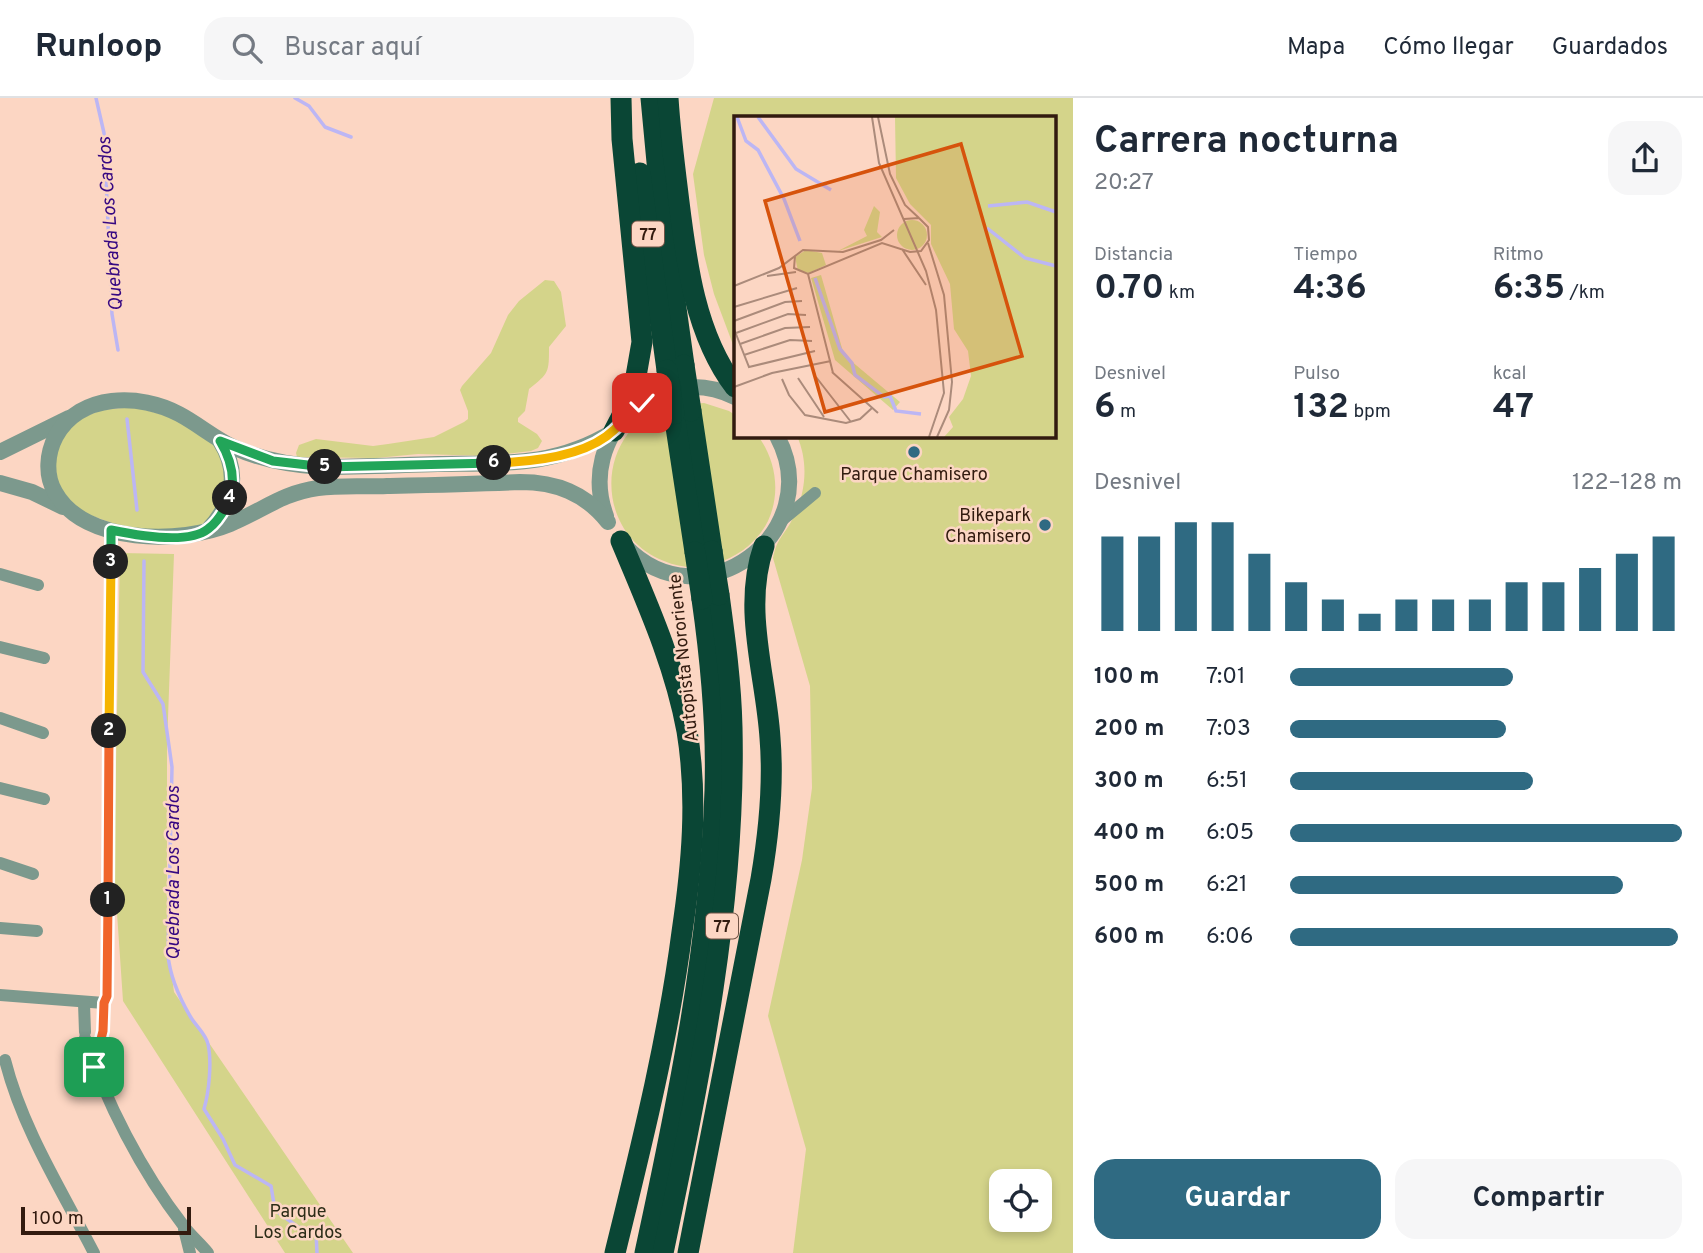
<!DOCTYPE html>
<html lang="es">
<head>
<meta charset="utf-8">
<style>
	body { margin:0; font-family:Overpass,sans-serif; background:#f6f6f7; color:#1f2937; height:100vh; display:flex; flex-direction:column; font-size:26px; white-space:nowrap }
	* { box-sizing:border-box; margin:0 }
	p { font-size:23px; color:#747a83 }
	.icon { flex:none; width:38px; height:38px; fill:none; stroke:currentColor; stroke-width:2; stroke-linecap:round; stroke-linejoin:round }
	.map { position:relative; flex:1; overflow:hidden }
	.sheet { display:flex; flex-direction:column; background:#fff; width:630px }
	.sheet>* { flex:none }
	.fabs { position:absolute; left:989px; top:1071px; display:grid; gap:14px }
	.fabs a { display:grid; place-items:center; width:63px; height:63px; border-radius:14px; background:#fff; box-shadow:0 4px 10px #0003; font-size:35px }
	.scale { position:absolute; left:21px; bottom:18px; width:170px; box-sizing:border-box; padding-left:7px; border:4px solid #321b0f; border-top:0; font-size:19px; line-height:24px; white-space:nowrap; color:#321b0f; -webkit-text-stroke:5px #fcd6c3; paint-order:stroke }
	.pin { position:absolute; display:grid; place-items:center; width:60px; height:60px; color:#fff; margin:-30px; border-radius:14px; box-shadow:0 4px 10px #0006 }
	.km { position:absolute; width:35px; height:35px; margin:-18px; border-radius:50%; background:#222; color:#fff; font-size:19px; line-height:35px; text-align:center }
	.round { display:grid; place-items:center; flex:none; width:74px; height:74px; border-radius:21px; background:#f6f6f7 }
	.summary { display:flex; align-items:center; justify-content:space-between; height:119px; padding:0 21px }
	h1 { font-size:38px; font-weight:700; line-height:52px }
	.metrics { display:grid; grid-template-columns:repeat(3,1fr); gap:10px; height:119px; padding:7px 21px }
	.metrics div { display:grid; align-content:center }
	.metrics b { font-size:35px; font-weight:700 }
	.metrics small { font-size:19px; font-weight:400 }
	.metrics p { font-size:19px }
	.chart { height:196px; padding:14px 21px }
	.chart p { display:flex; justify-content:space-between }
	.chart svg { width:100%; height:126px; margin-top:7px; stroke:#2f6a82; stroke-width:6 }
	.action { display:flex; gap:14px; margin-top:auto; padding:14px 21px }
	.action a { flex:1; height:80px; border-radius:21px; background:#2f6a82; color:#fff; font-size:28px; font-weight:700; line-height:80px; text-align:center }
	.action a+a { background:#f6f6f7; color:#1f2937 }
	ul { padding:0 21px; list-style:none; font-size:23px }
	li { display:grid; grid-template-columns:112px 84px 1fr; align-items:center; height:52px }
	li i { height:18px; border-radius:9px; background:#2f6a82 }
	header { display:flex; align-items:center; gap:42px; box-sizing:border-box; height:98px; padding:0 35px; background:#fff; border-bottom:2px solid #e0e1e3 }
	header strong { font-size:33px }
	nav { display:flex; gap:38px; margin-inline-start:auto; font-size:24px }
	.search { width:490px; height:63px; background:#f6f6f7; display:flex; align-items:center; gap:18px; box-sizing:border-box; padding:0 24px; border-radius:21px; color:#747a83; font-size:26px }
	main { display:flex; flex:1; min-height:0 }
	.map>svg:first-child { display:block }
	.green { fill:#d4d48a; fill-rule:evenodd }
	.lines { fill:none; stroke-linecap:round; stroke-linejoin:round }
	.stream { stroke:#bcb6f4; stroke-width:3.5 }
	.minor { stroke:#7c998d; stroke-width:12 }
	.tertiary { stroke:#7c998d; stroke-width:16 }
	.motorway { stroke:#0a4635; stroke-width:21 }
	.motorway-bridge { stroke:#0a4635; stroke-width:21 }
	.split-1-casing { stroke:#fff; stroke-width:14 }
	.split-2-casing { stroke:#fff; stroke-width:14 }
	.split-3-casing { stroke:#fff; stroke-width:14 }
	.split-4-casing { stroke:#fff; stroke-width:14 }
	.split-5-casing { stroke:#fff; stroke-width:14 }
	.split-6-casing { stroke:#fff; stroke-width:14 }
	.split-7-casing { stroke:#fff; stroke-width:14 }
	.split-1 { stroke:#f0652b; stroke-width:9 }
	.split-2 { stroke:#f0652b; stroke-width:9 }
	.split-3 { stroke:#f5b400; stroke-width:9 }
	.split-4 { stroke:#22a559; stroke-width:9 }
	.split-5 { stroke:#22a559; stroke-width:9 }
	.split-6 { stroke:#22a559; stroke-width:9 }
	.split-7 { stroke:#f5b400; stroke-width:9 }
	.poi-dot { fill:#2f6a82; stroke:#fcd6c3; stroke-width:2.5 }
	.labels { text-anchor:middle; stroke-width:5; stroke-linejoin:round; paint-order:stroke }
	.shield { fill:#fcd6c3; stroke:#6f5345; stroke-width:2 }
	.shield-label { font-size:16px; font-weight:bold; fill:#321b0f }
	.poi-label { font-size:18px; fill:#321b0f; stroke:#fcd6c3 }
	.street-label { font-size:18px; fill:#321b0f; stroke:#fcd6c3 }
	.park-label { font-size:18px; fill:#2c2c17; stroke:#fcd6c3 }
	.water-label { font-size:19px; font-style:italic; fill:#360882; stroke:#fcd6c3 }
	.inset-river { fill:none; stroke:#bcb6f4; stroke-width:3.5 }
	.inset-road { fill:none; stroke:#ab8b7b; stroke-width:2 }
	.view { fill:#d6530c; fill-opacity:0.15; stroke:#d6530c; stroke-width:3.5 }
	.inset-edge { fill:none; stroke:#321b0f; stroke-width:3.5 }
</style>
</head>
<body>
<header>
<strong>Runloop</strong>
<div class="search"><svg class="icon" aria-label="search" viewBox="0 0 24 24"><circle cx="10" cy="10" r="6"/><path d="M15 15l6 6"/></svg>Buscar aquí</div>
<nav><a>Mapa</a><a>Cómo llegar</a><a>Guardados</a></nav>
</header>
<main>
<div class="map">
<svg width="1073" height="1155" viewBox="0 0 1073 1155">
	<rect width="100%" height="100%" fill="#fcd6c3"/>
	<g class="green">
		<path d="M714,0H1073V1155H793L806,1051L768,918L802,762L812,690L810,588L773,460C777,440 783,439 792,422C806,396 809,365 797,338H1054V19H735V252L714,196L704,157L693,76ZM1001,1083H1040V1122H1001Z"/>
		<path d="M545,182L554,183L561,194L566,228L549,249C549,275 549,275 529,291L525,313L518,320V324L537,336L542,343L538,350L531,353L490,358L418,356L376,360L297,359L296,355L299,347L316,341L373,348L388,346L434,339L464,324L468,321V313L460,292L462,288L491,255L508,217L519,203Z"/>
		<path d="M704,305L729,313L735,317V338H758C776,362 781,395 768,423C757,445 737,459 715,466C698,471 680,470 664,463C588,433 596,322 677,306C686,304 695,306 704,305Z"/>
		<polygon points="134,309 171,319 216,347 228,375 219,411 201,427 163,434 120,428 79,413 57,386 55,356 71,325 101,312"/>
		<polygon points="120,455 174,456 167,647 167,841 174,894 353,1155 285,1155 123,903 114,771"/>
	</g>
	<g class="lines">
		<g class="stream">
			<polyline points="96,0 104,35 112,216 118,252"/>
			<polyline points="295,0 309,8 325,29 351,39"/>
			<polyline points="127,321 137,412"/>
			<path d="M144,463L143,574L163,606L172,669L168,857C170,879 179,899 190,918C195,927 206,936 208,946C212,964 209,994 204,1011L223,1041L235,1067L271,1088L275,1112L298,1129L316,1134L317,1155"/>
		</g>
		<g class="minor">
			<polyline points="780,424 815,395"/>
			<polyline points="0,476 38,487"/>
			<polyline points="0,549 44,560"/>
			<polyline points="0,620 43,635"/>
			<polyline points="0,690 44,701"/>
			<polyline points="0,765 33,776"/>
			<polyline points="0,830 37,833"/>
			<polyline points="0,897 104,905"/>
			<polyline points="84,905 85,934"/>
			<path d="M85,940C105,1003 142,1074 183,1127C190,1137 200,1145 208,1155"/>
			<path d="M5,962C22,1030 62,1093 94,1155"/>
			<polyline points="94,969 103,933 104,905 107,898 111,432"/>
			<polyline points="184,1131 190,1155"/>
		</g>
		<g class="tertiary">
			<polyline points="0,354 69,320"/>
			<polyline points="0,385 32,394 63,409"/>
			<path d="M606,418C576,338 658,261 735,299"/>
			<path d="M608,424C585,395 556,384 520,384C476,386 431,387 387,388C364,389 341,387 318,390C282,395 262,413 230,426C182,446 84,447 55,394C45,377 47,355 56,338C80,295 140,295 179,316C198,326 214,340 233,349C261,362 290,367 321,369C360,369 399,367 438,366C505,365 555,369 614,333"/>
			<path d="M207,433C233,406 241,376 220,343"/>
			<path d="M625,448C701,528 829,435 777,338"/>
		</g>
		<g class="motorway">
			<polyline points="651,0 660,96 684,267"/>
			<path d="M668,0C670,32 674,64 678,96C686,161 694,235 735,289"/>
			<polyline points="640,75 667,272"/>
			<polyline points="691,313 712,453"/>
			<polyline points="674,316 695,454"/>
			<polyline points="614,333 627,308 635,284 642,244 622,41 621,0"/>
			<path d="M615,1155C641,1049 668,942 682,834C692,767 698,700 687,633C675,567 647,505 621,443"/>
			<path d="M645,1155C678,1003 710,848 715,692C717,628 711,564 702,501"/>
			<path d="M663,1155C699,982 736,807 732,629C731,585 725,541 719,497"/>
			<path d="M688,1155L761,781C769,734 774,688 770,640C766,577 742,510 764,448"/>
		</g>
		<g class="motorway-bridge">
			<polyline points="684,267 691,313"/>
			<polyline points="667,272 674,316"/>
			<polyline points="712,453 719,497"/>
			<polyline points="695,454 702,501"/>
		</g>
	</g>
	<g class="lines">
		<defs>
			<polyline id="split-1" points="94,969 103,933 104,905 107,898 108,802"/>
			<polyline id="split-2" points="108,802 109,633"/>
			<polyline id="split-3" points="109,633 111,464"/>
			<path id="split-4" d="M111,464V432C135,437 188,447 208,431C218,424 225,411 230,400"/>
			<path id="split-5" d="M230,400C236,379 231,361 220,343L273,363L325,369"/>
			<polyline id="split-6" points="325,369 494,365"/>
			<path id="split-7" d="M494,365C530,364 586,359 614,332C624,323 631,313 642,305"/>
		</defs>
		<use href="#split-1" class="split-1-casing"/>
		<use href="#split-2" class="split-2-casing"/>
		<use href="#split-3" class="split-3-casing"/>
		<use href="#split-4" class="split-4-casing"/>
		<use href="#split-5" class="split-5-casing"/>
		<use href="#split-6" class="split-6-casing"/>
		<use href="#split-7" class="split-7-casing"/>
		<use href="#split-1" class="split-1"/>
		<use href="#split-2" class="split-2"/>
		<use href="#split-3" class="split-3"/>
		<use href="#split-4" class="split-4"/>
		<use href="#split-5" class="split-5"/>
		<use href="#split-6" class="split-6"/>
		<use href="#split-7" class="split-7"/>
	</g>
	<g class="poi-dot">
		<circle cx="914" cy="354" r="7"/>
		<circle cx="1045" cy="427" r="7"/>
	</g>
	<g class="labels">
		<g class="shield">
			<rect x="632" y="123.5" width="32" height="25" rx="5"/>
			<rect x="706" y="815.5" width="32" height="25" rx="5"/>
		</g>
		<g class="shield-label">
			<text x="648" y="142">77</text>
			<text x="722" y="834">77</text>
		</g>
		<g class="poi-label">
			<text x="914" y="382">Parque Chamisero</text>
			<text x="1031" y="423" text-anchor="end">Bikepark<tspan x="1031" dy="21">Chamisero</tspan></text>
		</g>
		<g class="street-label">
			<text transform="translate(683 560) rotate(-96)" y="6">Autopista Nororiente</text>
		</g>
		<g class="park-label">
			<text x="298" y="1119">Parque<tspan x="298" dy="21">Los Cardos</tspan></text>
		</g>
		<g class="water-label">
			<text transform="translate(109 126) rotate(-94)" y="7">Quebrada Los Cardos</text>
			<text transform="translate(172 775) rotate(-90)" y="7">Quebrada Los Cardos</text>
		</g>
	</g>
	<g transform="translate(734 18)">
		<rect width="322" height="322" fill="#fcd6c3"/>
		<path d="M161,1H322V321H210L219,311L215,301L229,283L237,260L234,235L220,213L216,168L197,128V109L176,88L162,62ZM140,90L146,96L143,116L148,121L104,135L133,120L130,114ZM163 119a15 15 0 1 1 30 0a15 15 0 1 1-30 0ZM72,134L88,137L92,149L75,157L64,155L61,141ZM87,159L110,239L166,286L159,294L101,244L77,162Z" fill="#d4d48a"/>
		<path class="inset-river" d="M3,1L12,25L24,34L50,83L66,125M24,1L62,53L97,74M254,90L293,86L322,96M253,112L291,142L322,150M81,162L106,233L118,247L121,259L150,281L156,280L162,295L187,298"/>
		<path class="inset-road" d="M138,1L145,47L192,155L202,194L210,277L195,321M144,1L156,58L171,89L185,102M194,127L210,179L218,266L215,294L203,321M168,133L192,169M61,140L60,152L74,158L148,127L176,136L187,135L195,124L194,111L185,102L170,103M74,158L99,257M33,160L62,156M0,170L45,152L69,134L109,136L147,124L160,114M0,191L63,172M0,205L51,186L68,185M0,213L15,251L81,235M2,217L54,198L72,199M6,228L51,212L76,211M10,239L56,224L78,225M98,256L144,297M82,261L117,306M64,262L90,301M48,263L55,279L71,299L112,307L126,303L138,292M0,271L38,257L97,245"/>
		<path class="view" d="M227,28L288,240L91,296L31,85Z"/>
		<rect width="322" height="322" class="inset-edge"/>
	</g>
</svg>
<div class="fabs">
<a><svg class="icon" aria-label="locate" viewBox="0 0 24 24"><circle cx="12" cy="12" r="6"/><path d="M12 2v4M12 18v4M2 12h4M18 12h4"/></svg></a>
</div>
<div class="scale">100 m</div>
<div class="pin" style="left:94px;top:969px;background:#1e9e55"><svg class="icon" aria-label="arrive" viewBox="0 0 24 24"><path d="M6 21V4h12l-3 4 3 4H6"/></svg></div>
<div class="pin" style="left:642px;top:305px;background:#d93025"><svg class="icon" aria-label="check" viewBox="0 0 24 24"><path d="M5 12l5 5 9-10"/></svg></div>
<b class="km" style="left:108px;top:802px">1</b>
<b class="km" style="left:109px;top:633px">2</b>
<b class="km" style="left:111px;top:464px">3</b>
<b class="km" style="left:230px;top:400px">4</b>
<b class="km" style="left:325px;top:369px">5</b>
<b class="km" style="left:494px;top:365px">6</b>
</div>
<section class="sheet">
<div class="summary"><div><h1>Carrera nocturna</h1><p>20:27</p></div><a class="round"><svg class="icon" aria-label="share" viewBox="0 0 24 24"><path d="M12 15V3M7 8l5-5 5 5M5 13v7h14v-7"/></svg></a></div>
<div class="metrics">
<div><p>Distancia</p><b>0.70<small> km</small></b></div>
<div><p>Tiempo</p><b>4:36</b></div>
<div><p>Ritmo</p><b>6:35<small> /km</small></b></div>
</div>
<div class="metrics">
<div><p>Desnivel</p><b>6<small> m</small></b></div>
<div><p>Pulso</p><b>132<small> bpm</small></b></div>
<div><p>kcal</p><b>47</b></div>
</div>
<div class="chart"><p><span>Desnivel</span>122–128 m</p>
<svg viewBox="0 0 160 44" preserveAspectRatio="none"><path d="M5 44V11M15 44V11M25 44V6M35 44V6M45 44V17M55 44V27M65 44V33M75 44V38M85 44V33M95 44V33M105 44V33M115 44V27M125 44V27M135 44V22M145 44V17M155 44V11"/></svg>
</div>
<ul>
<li><b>100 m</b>7:01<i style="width:57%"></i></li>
<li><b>200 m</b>7:03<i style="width:55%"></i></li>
<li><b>300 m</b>6:51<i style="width:62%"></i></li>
<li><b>400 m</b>6:05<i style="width:100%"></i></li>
<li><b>500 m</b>6:21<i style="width:85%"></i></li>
<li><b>600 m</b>6:06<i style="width:99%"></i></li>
</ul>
<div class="action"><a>Guardar</a><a>Compartir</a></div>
</section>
</main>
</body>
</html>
